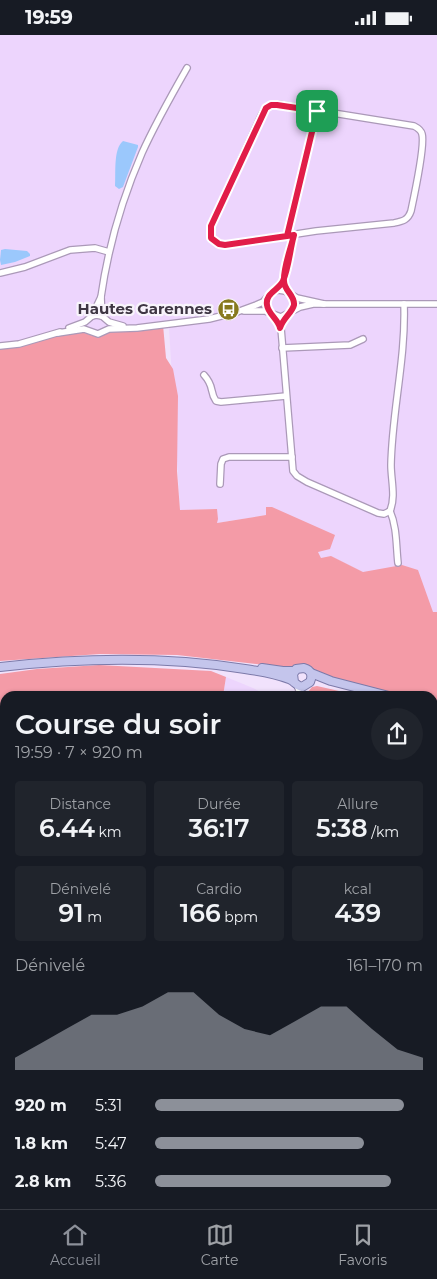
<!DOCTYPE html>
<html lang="fr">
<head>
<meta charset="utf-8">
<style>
	body { margin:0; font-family:Montserrat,sans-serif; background:#20242c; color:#f1f3f6; height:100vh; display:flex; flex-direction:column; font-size:19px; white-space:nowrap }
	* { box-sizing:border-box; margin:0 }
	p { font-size:16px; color:#9ea1a6 }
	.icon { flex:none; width:28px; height:28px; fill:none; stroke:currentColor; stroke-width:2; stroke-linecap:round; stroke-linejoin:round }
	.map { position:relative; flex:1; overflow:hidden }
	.details { position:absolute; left:0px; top:656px; width:438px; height:519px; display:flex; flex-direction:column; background:#171b24; border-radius:15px 15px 0 0; box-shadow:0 1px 4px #0004 }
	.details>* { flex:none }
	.pin { position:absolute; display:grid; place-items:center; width:42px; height:42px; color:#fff; margin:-21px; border-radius:10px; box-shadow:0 2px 8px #0006 }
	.round { display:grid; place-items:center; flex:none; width:52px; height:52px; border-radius:26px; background:#20242c }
	.head { display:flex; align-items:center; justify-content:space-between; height:85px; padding:0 15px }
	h1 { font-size:28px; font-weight:600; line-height:38px }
	.figures { display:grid; grid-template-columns:repeat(3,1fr); gap:8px; height:85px; padding:5px 15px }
	.figures div { display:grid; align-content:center; border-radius:5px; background:#20242c; text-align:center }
	.figures b { font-size:25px; font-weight:600 }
	.figures small { font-size:14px; font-weight:400 }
	.figures p { font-size:14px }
	.chart { height:140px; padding:10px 15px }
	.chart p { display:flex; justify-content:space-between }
	.chart svg { width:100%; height:90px; margin-top:5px; fill:#8c9099; opacity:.7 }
	ul { padding:0 15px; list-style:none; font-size:16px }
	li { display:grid; grid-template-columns:80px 60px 1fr; align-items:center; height:38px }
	li i { height:12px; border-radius:6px; background:#8c9099 }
	.status { display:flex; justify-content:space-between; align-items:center; height:35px; padding:0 25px; background:#171b24; direction:ltr }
	.status svg { height:14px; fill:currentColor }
	.menu { display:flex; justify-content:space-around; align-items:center; height:70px; border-top:1px solid #363941; background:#171b24; font-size:14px; color:#9ea1a6 }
	.menu a { display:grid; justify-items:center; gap:2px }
	.menu .current { color:#8c9099 }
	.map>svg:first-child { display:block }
	.built { fill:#edd5fd }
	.green { fill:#f49ba7 }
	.water { fill:#9bc8fc }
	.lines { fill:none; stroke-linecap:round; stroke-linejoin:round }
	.minor-casing { stroke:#ab99b8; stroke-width:8 }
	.major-casing { stroke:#7c7aa9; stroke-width:10 }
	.minor { stroke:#fff; stroke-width:5.5 }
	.major { stroke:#c4c5ec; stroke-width:8 }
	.route-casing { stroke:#fff; stroke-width:10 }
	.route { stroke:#e11d48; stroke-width:6 }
	.labels { text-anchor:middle; stroke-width:4.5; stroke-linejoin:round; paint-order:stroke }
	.poi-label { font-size:15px; font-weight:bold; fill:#3e3643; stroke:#f8f4fb; text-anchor:end }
</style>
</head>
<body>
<div class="status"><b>19:59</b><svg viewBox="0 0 49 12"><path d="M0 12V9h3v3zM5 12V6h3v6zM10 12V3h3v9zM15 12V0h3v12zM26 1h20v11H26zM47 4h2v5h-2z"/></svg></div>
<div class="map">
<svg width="437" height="1174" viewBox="0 0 437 1174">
	<rect width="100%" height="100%" fill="#f1e2fc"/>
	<g class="built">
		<polygon points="0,0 437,0 437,577 433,578 363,537 331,522 321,523 318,517 266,480 217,488 217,474 180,475 169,293 0,309"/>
		<polygon points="226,642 253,653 268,661 223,661"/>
	</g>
	<g class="green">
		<polygon points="163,290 166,323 173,334 178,361 177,436 180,475 217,474 218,484 217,488 266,480 266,472 272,472 335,500 330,514 318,517 321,523 331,521 363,537 402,530 418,535 433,577 437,577 437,675 433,673 432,661 395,661 325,641 291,633 177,620 100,619 0,626 0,311 81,297 97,302 112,297 134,296"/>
		<polygon points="99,630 211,636 226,642 223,661 5,661 5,720 0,720 0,639 37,634"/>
		<polygon points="317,651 361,661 336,661 308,657 312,652"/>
		<polygon points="0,974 5,976 5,1157 0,1153"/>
		<polygon points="24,1170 310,1170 316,1174 29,1174"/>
	</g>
	<g class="water">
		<path d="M123,106L138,110V112L123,152L119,154L115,151C116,139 113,114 123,106Z"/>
		<polygon points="5,214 27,216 30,219 30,221 15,227 1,230 0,225 1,215"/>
		<polygon points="0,918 5,920 5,976 0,974"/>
		<polygon points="0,1153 5,1157 5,1170 24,1170 29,1174 0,1174"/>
		<polygon points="310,1170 403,1170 409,1174 316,1174"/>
	</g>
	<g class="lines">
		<defs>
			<g id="minor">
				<path d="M277,69L414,91C418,93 421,95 422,99C425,110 414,162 411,176C408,185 403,186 394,188L316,196L225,210C213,209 210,202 211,191L261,81C265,73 268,70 277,69Z"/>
				<polyline points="287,201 317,76"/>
				<polyline points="0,238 25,232 70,215 95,213 109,217"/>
				<polyline points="275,256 284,244 293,200"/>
				<path d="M101,262C108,213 122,164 142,118C155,89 171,61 187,33"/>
				<polyline points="244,276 265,276 281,282 300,272 313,269 437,269"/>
				<polyline points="273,280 281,293 293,436 297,441 307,447 378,478 384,479 390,476"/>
				<polyline points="92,281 101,262 102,281"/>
				<polyline points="69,293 85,287 92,281 96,280 102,281 109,287 123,291"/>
				<polyline points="58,298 84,294 98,299 109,294 137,293 209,284 237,277 256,270 263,267 272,257 278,255 285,256 297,263 324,269"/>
				<polyline points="0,311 19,309 60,297"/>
				<polyline points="282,313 350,310 363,304"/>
				<path d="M204,340C215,352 209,356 216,366L221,367L286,361"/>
				<polyline points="220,449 221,429 223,424 229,422 292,422"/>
				<path d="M390,476C396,462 391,445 391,430C392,376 406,323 404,269"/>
				<path d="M390,476C397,492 396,510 398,528"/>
				<polyline points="297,650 301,661"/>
				<polyline points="432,698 437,698"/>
				<polyline points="0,724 5,724"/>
				<polyline points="0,752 5,752"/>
				<polyline points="0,781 5,784"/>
				<polyline points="0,808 5,810"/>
				<polyline points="432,838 437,842"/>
				<polyline points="432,892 437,888"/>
				<polyline points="0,910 5,912"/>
				<polyline points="432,965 437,968"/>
				<polyline points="432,1098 437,1102"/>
				<polyline points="418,1170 424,1174"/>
			</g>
			<g id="major">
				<path d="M0,632C80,623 164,621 245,634C259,636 276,639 289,644C295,646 296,651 302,652L310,647C313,640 311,635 304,633L296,634L293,639L294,647"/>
				<polyline points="262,633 283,636 295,636"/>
				<polyline points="311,638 331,646 389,661"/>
				<polyline points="432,679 437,680"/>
			</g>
		</defs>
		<use href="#minor" class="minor-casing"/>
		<use href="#major" class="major-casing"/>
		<use href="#minor" class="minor"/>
		<use href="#major" class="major"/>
	</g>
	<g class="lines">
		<defs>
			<path id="route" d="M317,76L287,201L294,200C290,214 289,232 283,246C279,255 265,258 267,270C268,279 278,284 280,293C283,283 292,278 294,270C295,260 284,256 284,246C283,233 291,213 294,200L225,210L219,209L211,203V191L266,73L271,70H277L317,76"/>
		</defs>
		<use href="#route" class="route-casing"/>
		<use href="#route" class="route"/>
	</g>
	<defs>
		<symbol id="bus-disc" viewBox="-11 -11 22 22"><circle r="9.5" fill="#87791e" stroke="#f8f4fb"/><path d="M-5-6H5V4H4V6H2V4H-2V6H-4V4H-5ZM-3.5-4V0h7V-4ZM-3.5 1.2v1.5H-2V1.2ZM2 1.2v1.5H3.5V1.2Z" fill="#fff"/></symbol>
	</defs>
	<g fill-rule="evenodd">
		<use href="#bus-disc" x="216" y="262" width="25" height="25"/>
	</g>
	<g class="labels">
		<g class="poi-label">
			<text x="212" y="279">Hautes Garennes</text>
		</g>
	</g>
</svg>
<div class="pin" style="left:317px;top:76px;background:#1e9e55"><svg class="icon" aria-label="arrive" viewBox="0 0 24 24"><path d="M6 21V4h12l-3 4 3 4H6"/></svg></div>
<section class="details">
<div class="head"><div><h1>Course du soir</h1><p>19:59 · 7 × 920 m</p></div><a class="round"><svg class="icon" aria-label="share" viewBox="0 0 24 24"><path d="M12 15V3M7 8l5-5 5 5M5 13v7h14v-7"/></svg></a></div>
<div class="figures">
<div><p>Distance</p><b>6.44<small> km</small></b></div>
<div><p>Durée</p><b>36:17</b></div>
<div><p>Allure</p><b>5:38<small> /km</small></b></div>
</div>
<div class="figures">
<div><p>Dénivelé</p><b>91<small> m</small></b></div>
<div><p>Cardio</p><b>166<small> bpm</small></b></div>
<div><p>kcal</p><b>439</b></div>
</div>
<div class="chart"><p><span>Dénivelé</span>161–170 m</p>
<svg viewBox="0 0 160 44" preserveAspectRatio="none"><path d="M0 44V38L10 31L20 24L30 17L40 17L50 13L60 6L70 6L80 17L90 24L100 27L110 20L120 13L130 13L140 24L150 34L160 38V44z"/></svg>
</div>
<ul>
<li><b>920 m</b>5:31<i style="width:93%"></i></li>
<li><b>1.8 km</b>5:47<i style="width:78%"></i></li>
<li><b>2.8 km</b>5:36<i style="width:88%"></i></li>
</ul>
</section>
</div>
<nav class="menu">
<a class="current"><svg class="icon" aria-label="home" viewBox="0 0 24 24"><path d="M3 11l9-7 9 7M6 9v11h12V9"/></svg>Accueil</a>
<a><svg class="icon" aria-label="map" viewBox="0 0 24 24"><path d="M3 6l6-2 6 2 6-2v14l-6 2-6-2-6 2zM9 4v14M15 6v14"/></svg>Carte</a>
<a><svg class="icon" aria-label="saved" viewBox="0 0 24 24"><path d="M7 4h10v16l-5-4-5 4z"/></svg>Favoris</a>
</nav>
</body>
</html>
